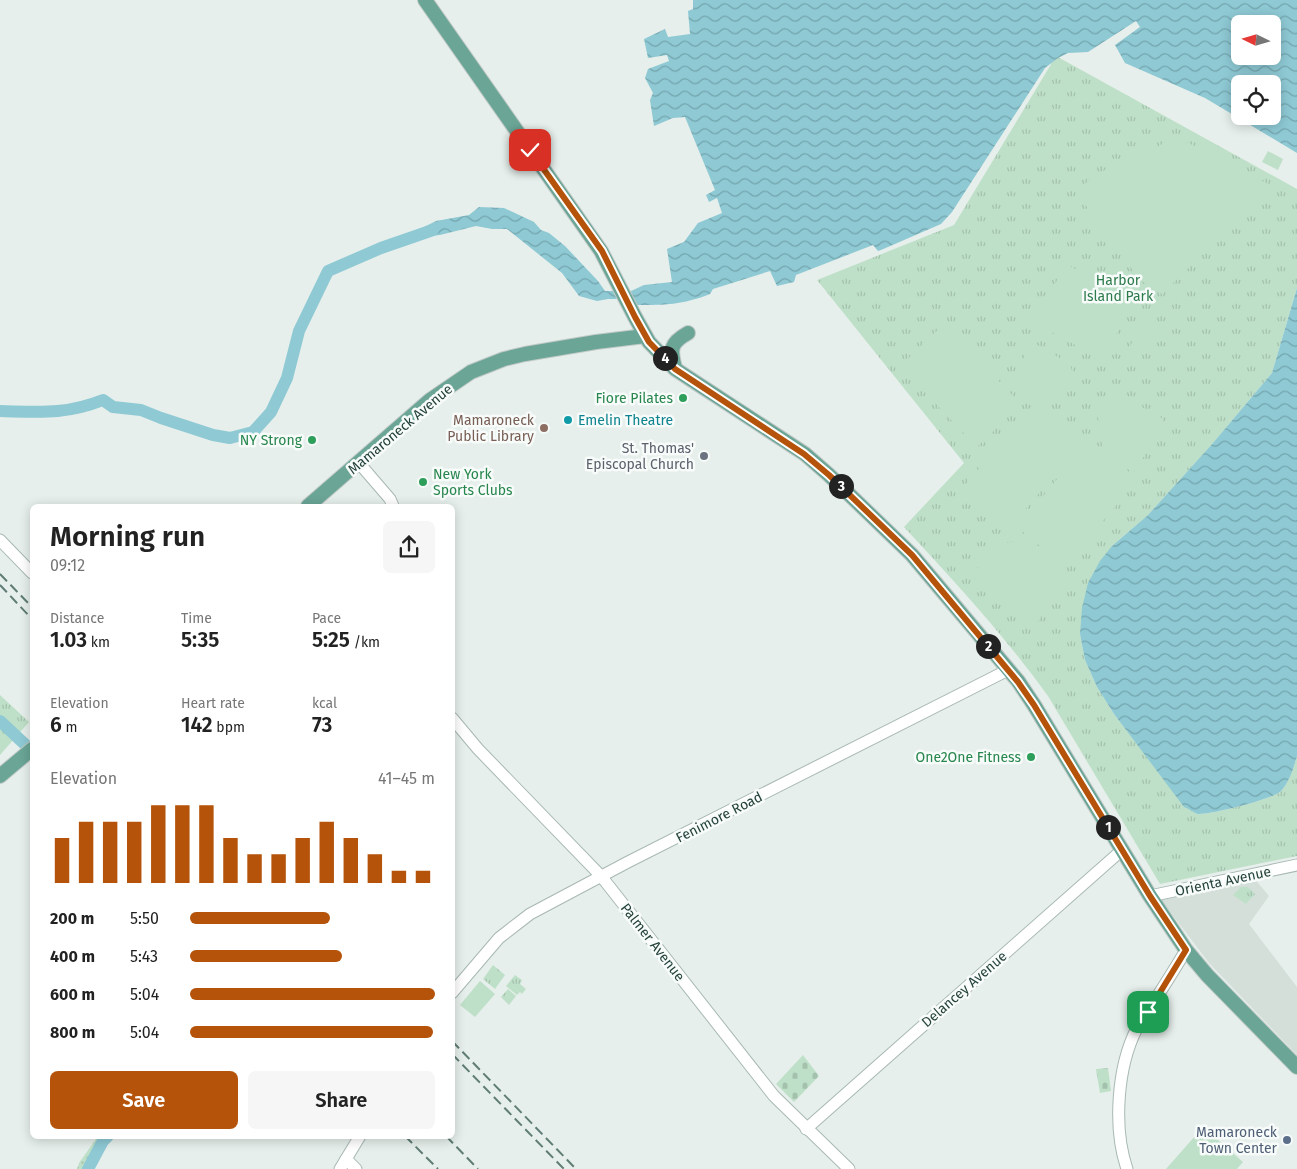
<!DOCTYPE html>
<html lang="en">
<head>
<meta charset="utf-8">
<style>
	body { margin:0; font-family:"Fira Sans",sans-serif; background:#f6f6f6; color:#222; height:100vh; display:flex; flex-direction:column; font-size:19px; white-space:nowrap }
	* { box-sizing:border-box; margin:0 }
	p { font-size:16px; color:#767676 }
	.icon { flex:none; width:28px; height:28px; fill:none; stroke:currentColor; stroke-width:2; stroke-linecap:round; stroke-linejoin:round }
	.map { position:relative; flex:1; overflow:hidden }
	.details { position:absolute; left:30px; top:504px; width:425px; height:635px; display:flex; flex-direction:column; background:#fff; border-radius:8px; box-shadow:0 2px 12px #0003 }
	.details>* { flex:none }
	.needle { width:32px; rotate:275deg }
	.tools { position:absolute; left:1231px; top:15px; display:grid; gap:10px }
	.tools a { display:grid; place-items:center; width:50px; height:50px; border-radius:8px; background:#fff; box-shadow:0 2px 12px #0003; font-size:25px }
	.pin { position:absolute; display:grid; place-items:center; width:42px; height:42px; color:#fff; margin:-21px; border-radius:10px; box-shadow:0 2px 8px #0006 }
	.km { position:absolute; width:25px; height:25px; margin:-12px; border-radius:50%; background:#222; color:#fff; font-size:14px; line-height:25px; text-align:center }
	.round { display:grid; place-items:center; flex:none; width:52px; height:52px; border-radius:8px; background:#f6f6f6 }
	.headline { display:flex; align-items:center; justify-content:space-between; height:85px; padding:0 20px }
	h1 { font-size:28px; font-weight:600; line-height:38px }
	.figures { display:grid; grid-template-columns:repeat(3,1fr); gap:8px; height:85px; padding:5px 20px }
	.figures div { display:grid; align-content:center }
	.figures b { font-size:21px; font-weight:600 }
	.figures small { font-size:14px; font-weight:400 }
	.figures p { font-size:14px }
	.chart { height:140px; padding:10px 20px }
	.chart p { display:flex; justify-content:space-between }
	.chart svg { width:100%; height:90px; margin-top:5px; stroke:#b45309; stroke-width:6 }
	.action { display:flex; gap:10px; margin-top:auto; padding:10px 20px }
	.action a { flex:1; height:58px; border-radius:8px; background:#b45309; color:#fff; font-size:20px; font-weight:600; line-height:58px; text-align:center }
	.action a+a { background:#f6f6f6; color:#222 }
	ul { padding:0 20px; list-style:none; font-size:16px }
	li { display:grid; grid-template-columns:80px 60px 1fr; align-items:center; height:38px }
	li i { height:12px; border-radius:6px; background:#b45309 }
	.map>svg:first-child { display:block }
	.built { fill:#d4dfda }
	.grass { fill:url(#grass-dots) }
	.cemetery { fill:url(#cemetery-stones) }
	.park { fill:url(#park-tufts) }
	.garden { fill:#bfe0c8 }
	.water { fill:url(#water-waves); fill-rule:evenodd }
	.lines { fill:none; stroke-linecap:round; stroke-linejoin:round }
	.river { stroke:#8ec9d4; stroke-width:12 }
	.minor-casing { stroke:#a8b8b2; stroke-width:13 }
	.major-casing { stroke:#c2cac8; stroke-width:16 }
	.minor { stroke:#fff; stroke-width:11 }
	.major { stroke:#6aa596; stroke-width:14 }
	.rail { stroke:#5f7d75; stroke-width:2; stroke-dasharray:10 5; stroke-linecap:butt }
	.route-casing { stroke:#fff; stroke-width:10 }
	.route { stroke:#b45309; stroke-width:6 }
	.leisure-dot { fill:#2e9e5b; stroke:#f7fbf9; stroke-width:2 }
	.culture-dot { fill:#0f9aa8; stroke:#f7fbf9; stroke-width:2 }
	.education-dot { fill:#8d6e63; stroke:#f7fbf9; stroke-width:2 }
	.worship-dot { fill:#6b7280; stroke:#f7fbf9; stroke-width:2 }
	.service-dot { fill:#5c6f8a; stroke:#f7fbf9; stroke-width:2 }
	.labels { text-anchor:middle; stroke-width:5; stroke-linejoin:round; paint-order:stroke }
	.park-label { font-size:14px; fill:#2d7a4b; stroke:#f7fbf9 }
	.leisure-label { font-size:14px; fill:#27864d; stroke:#f7fbf9; text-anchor:end }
	.education-label { font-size:14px; fill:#785e54; stroke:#f7fbf9; text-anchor:end }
	.culture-label { font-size:14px; fill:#0d838f; stroke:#f7fbf9; text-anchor:start }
	.street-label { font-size:14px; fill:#24423a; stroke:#f7fbf9 }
	.worship-label { font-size:14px; fill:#5b616d; stroke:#f7fbf9; text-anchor:end }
	.service-label { font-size:14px; fill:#4e5e75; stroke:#f7fbf9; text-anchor:end }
</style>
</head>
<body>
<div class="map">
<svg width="1297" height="1169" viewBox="0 0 1297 1169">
	<defs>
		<pattern id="grass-dots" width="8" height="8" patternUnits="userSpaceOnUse" patternTransform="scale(1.25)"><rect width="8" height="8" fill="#bfe0c8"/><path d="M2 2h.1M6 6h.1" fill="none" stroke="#a4c1ad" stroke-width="1.8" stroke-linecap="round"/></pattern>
		<pattern id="cemetery-stones" width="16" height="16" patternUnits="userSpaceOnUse" patternTransform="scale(1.25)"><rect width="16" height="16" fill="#bfe0c8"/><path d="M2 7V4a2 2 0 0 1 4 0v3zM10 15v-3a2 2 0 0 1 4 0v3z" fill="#a4c1ad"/></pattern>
		<pattern id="park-tufts" width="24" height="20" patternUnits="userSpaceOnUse" patternTransform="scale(1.25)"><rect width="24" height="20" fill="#bfe0c8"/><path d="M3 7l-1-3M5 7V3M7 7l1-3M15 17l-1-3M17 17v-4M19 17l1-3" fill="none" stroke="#a4c1ad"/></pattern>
		<pattern id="water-waves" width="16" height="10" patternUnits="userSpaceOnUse" patternTransform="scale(1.25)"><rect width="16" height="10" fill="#8ec9d4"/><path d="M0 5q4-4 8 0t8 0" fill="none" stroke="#74a5ad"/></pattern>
	</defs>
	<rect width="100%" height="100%" fill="#e6efeb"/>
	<polygon class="built" points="1253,877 1269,896 1249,924 1297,987 1297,1055 1209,963 1159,897"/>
	<polygon class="grass" points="98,1136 112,1136 106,1142 92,1169 77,1169 79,1163"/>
	<g class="cemetery">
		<polygon points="803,1055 819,1076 794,1102 776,1084"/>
		<polygon points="1108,1068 1111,1091 1100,1093 1096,1069"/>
	</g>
	<g class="park">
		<path d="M1056,56L1297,189V288L1272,373L1213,443L1148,515L1112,546L1080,634L1085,660L1097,687L1114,714L1185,807C1189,809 1194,813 1199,814C1210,815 1274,799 1281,791C1289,783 1294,767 1297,756V856L1160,884L1048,696C1005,636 954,581 904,527L964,463L817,280L954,225Z"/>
		<polygon points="0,695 29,722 0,755"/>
		<polygon points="1241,887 1248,887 1255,894 1246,904 1233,895"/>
		<polygon points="493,965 505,975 495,989 483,979"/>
		<polygon points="515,975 522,980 520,984 526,989 522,994 520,992 517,995 506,986"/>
		<polygon points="508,989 516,996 509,1005 501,997"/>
	</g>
	<g class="garden">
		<polygon points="1175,136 1272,186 1162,294 1140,280 1081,199 1083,185 1141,145 1154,149"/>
		<polygon points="1268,151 1283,159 1278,170 1262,162"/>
		<polygon points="1066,264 1134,302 1102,360 1034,322"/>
		<polygon points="944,324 1021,404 977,447 900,366"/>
		<polygon points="1141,326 1152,331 1140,354 1129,348"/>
		<path d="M1034,343L1070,364L1072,371L1051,407L1044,405L1084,440L1012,525L965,485L1035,402L1022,392C1019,368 1018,362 1034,343Z"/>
		<polygon points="1112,390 1163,419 1164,426 1133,473 1104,452 1099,433 1098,415"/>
		<polygon points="1089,441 1136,482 1064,567 1053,558 1066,580 1037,623 1024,623 975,571 993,548 1019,539 1041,547 1017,527"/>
		<polygon points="480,981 495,994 475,1017 460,1005"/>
		<polygon points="1203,1127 1243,1162 1237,1169 1166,1169"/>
	</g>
	<g class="water">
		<path d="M693,0H1297V153L1205,98L1125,63L1115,45L1140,27L1136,21L1088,52L1068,53L1058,58L1045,68L952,212L941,224L881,250L878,251L873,245L796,275L794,282L777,286L770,271L713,289L710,294C682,305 665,305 636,305L633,299H608L597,301L579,296L562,273L507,229H492L476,226L440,235L419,237L414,232L436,221L469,215L479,207L504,208L534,222L541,230L549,233L565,246L598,281L605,291H631L644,285L672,282L667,249L684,242L698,223L722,213L717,198L709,202L706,195L715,190L685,117L673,118L654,126L650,100L653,93L645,78L648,69L669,61L667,55L648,58L644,39L665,29L668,37L690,34L688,11L693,9ZM1240,24H1272V56H1240ZM1240,84H1272V116H1240Z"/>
		<path d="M1297,288V756C1294,767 1289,783 1281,791C1274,799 1210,815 1198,814C1194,813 1189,809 1184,807L1114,714L1097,687L1085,660L1080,634L1082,608L1088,583L1100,561L1112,546L1148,515L1213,443L1272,373Z"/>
	</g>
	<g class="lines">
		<g class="river">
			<path d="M0,411C39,412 65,415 103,400L113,407L141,410L161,418L213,435L230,438L253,432L271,412L287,378L299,331L328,271L381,248L433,230"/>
			<polyline points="0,721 32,751"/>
			<polyline points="88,1169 103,1141 108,1136"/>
		</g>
		<defs>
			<g id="minor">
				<polyline points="359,463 390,499 393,506"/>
				<polyline points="0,540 32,573"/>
				<polyline points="452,718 478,749 601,876 774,1096 849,1169"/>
				<polyline points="1150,896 1297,865"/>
				<polyline points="452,993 499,938 530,914 628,862 1008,670"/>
				<polyline points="806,1129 1122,850"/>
				<polyline points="346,1159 356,1169"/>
				<polyline points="340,1169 360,1136"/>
				<path d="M1127,1169C1113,1128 1117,1067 1137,1028C1141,1020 1147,1013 1152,1005C1163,987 1175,969 1186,950"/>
			</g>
			<g id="major">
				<polyline points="425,0 601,251 635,317 649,342 675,369 805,454 829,475 912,555 1018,681 1034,705 1150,896 1186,950 1207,975 1297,1067"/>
				<path d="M675,368C670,349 670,343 688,333"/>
				<polyline points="308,506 430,400 471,372 504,359 525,354 596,342 645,336"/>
				<polyline points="0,776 32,749"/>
			</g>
		</defs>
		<use href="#minor" class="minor-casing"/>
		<use href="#major" class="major-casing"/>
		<use href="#minor" class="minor"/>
		<use href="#major" class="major"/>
		<g class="rail">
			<polyline points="0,574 32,607"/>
			<polyline points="0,585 32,619"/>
			<polyline points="452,1041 576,1169"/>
			<polyline points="452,1054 564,1169"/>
			<polyline points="405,1136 438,1169"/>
			<polyline points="446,1136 478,1169"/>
		</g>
	</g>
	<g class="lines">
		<defs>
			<polyline id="route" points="530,150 602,251 635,317 649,342 675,369 804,454 829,475 912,555 1018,682 1034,705 1150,896 1186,950 1148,1012"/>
		</defs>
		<use href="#route" class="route-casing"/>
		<use href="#route" class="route"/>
	</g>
	<g class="leisure-dot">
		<circle cx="683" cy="398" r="5"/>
		<circle cx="312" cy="440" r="5"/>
		<circle cx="423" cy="482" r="5"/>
		<circle cx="1031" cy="757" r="5"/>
	</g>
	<circle class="culture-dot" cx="568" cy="420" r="5"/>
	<circle class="education-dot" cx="544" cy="428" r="5"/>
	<circle class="worship-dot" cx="704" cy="456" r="5"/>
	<circle class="service-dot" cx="1287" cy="1140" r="5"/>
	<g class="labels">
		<g class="park-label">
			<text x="1118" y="285">Harbor<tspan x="1118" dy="16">Island Park</tspan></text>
		</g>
		<g class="leisure-label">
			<text x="673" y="403">Fiore Pilates</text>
			<text x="302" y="445">NY Strong</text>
			<text x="433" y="479" text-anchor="start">New York<tspan x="433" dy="16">Sports Clubs</tspan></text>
			<text x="1021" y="762">One2One Fitness</text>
		</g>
		<g class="education-label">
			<text x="534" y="425">Mamaroneck<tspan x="534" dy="16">Public Library</tspan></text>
		</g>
		<g class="culture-label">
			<text x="578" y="425">Emelin Theatre</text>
		</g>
		<g class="street-label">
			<text transform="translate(400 429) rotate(-40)" y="5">Mamaroneck Avenue</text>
			<text transform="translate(719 817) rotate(-27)" y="5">Fenimore Road</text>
			<text transform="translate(1223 881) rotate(-12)" y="5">Orienta Avenue</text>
			<text transform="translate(653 942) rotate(52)" y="5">Palmer Avenue</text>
			<text transform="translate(964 989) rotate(-41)" y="5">Delancey Avenue</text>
		</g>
		<g class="worship-label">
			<text x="694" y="453">St. Thomas'<tspan x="694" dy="16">Episcopal Church</tspan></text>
		</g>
		<g class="service-label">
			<text x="1277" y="1137">Mamaroneck<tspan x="1277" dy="16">Town Center</tspan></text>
		</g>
	</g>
</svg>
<div class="tools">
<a><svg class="needle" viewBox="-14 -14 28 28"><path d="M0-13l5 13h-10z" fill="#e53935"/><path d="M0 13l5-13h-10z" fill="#767676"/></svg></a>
<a><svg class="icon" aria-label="locate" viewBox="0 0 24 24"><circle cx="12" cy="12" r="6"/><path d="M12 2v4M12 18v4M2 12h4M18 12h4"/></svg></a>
</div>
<div class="pin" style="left:1148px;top:1012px;background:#1e9e55"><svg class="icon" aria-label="arrive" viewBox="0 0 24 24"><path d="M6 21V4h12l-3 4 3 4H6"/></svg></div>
<div class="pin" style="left:530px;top:150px;background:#d93025"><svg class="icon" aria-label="check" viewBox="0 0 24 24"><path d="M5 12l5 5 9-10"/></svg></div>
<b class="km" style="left:1108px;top:827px">1</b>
<b class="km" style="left:988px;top:646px">2</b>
<b class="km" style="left:841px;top:486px">3</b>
<b class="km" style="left:665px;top:358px">4</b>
<section class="details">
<div class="headline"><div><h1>Morning run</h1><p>09:12</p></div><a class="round"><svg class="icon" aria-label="share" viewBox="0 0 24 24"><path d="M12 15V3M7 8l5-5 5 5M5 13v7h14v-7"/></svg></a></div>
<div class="figures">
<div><p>Distance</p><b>1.03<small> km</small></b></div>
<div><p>Time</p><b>5:35</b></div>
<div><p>Pace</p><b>5:25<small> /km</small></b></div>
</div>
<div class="figures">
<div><p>Elevation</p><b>6<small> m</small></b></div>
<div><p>Heart rate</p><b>142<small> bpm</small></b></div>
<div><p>kcal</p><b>73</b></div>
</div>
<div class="chart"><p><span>Elevation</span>41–45 m</p>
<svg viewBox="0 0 160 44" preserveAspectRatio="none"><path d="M5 44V22M15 44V14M25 44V14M35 44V14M45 44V6M55 44V6M65 44V6M75 44V22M85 44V30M95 44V30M105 44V22M115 44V14M125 44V22M135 44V30M145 44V38M155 44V38"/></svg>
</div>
<ul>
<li><b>200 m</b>5:50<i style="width:57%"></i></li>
<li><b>400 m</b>5:43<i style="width:62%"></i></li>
<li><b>600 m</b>5:04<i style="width:100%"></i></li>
<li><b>800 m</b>5:04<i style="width:99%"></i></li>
</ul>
<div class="action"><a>Save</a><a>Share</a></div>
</section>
</div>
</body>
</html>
